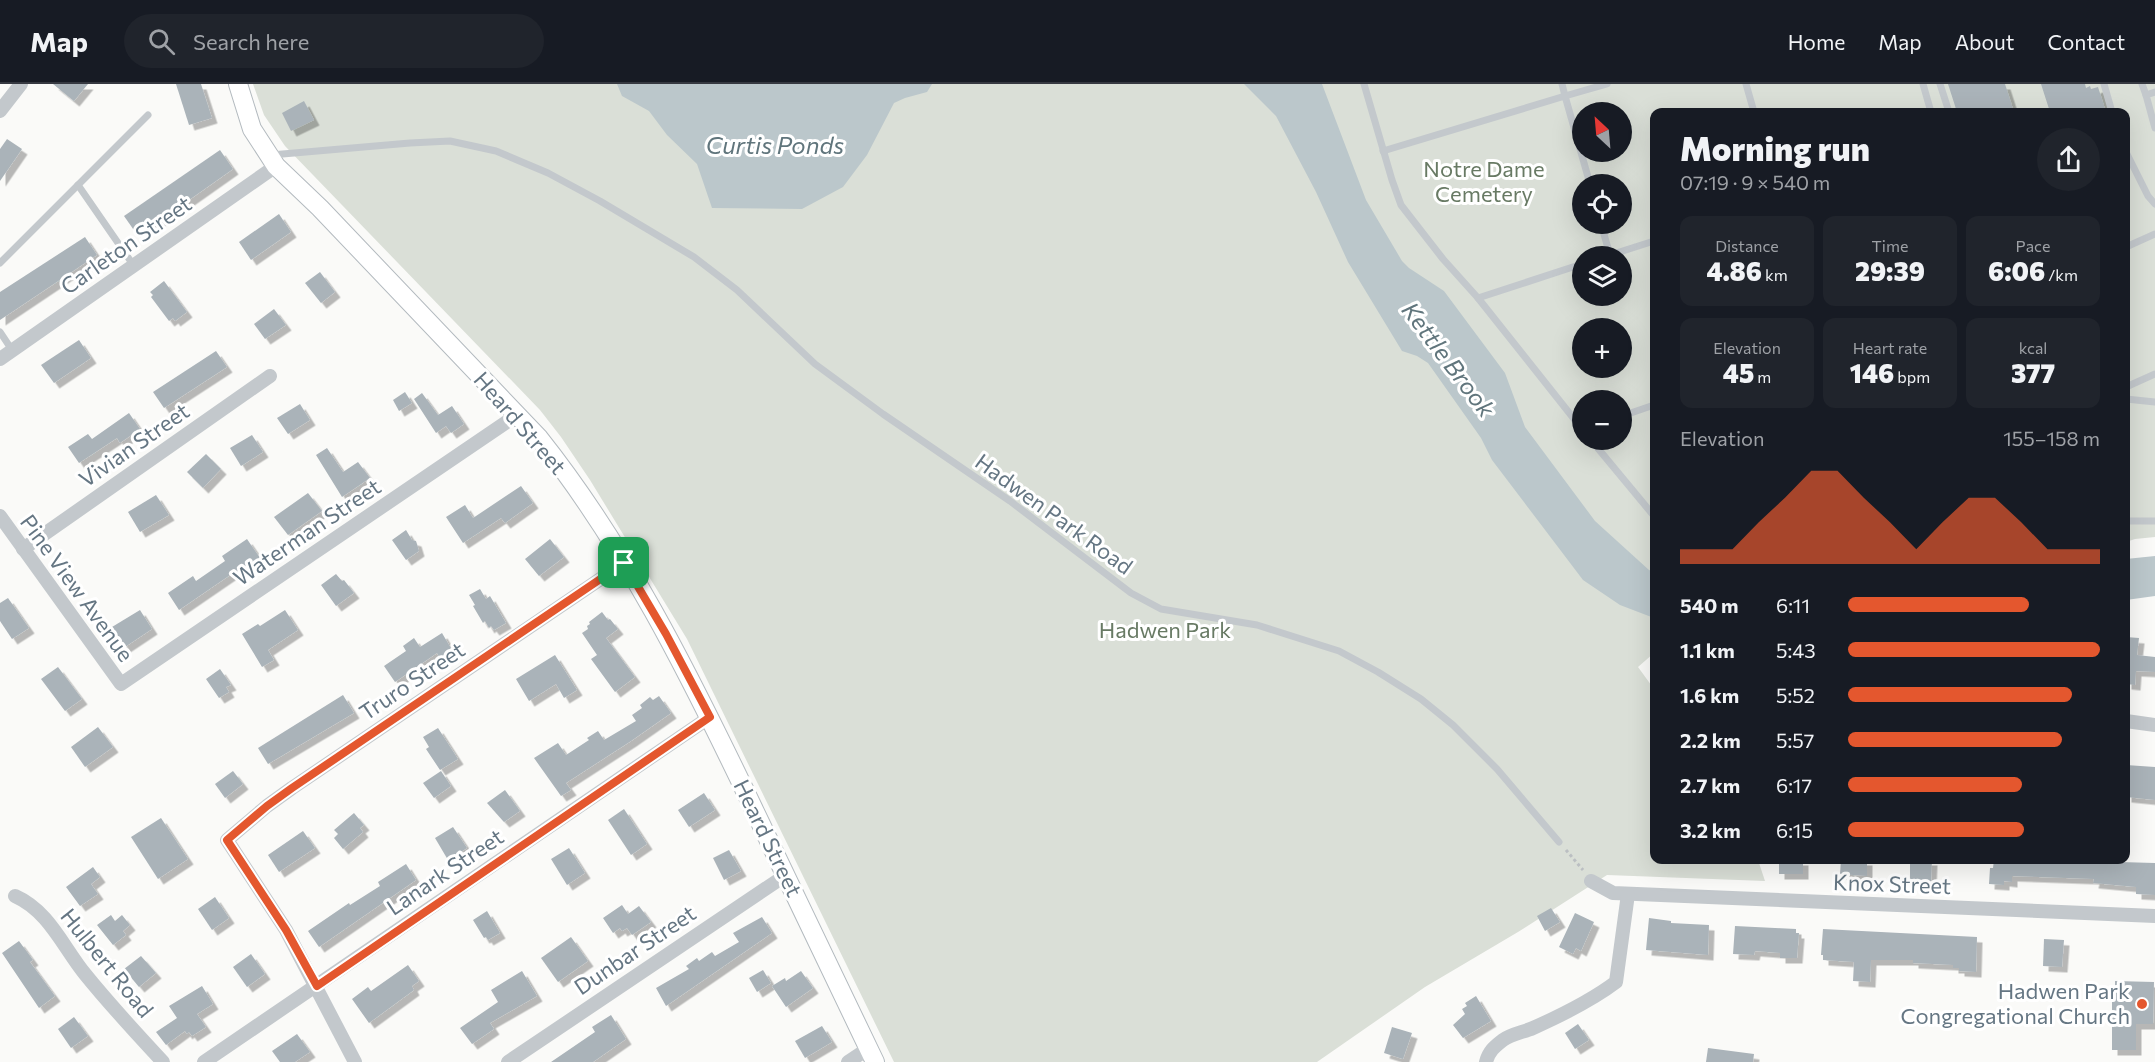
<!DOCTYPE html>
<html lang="en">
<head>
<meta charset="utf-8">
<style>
	body { margin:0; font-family:Commissioner,sans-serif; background:#20242c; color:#f1f3f6; height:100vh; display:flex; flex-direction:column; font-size:22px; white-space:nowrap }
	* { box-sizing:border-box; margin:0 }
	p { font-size:20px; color:#9ea1a6 }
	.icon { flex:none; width:33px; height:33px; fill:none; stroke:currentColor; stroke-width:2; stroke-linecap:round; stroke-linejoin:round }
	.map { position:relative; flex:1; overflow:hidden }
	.sheet { position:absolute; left:1650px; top:24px; width:480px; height:756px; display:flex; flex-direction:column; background:#171b24; border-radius:12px; box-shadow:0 6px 24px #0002 }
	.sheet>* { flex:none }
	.needle { width:39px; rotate:334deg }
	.fabs { position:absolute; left:1572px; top:18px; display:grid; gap:12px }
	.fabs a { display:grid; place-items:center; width:60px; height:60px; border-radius:50%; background:#171b24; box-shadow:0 6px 24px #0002; font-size:30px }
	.pin { position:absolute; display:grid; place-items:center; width:51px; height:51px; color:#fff; margin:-26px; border-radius:12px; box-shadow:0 3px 9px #0006 }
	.round { display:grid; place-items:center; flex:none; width:63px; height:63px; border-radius:32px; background:#20242c }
	.overview { display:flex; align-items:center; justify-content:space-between; height:102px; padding:0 30px }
	h1 { font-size:33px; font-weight:800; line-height:45px }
	.stats { display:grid; grid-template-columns:repeat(3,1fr); gap:9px; height:102px; padding:6px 30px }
	.stats div { display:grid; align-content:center; border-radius:12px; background:#20242c; text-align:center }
	.stats b { font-size:26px; font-weight:800 }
	.stats small { font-size:16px; font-weight:400 }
	.stats p { font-size:16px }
	.chart { height:168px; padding:12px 30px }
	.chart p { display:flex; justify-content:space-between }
	.chart svg { width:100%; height:108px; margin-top:6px; fill:#e4572e; opacity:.7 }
	ul { padding:0 30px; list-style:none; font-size:20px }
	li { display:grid; grid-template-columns:96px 72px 1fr; align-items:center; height:45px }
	li i { height:15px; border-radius:8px; background:#e4572e }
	header { display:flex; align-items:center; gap:36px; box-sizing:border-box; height:84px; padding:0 30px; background:#171b24; border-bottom:2px solid #363941 }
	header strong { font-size:28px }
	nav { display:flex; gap:33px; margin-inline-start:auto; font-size:21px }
	.search { width:420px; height:54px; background:#20242c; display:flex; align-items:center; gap:15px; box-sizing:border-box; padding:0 21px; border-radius:33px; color:#9ea1a6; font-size:22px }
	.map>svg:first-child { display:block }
	.green { fill:#dadfd7; fill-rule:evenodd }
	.water { fill:#bbc7cb }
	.building { fill:#aab3b9; filter:url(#shadow) }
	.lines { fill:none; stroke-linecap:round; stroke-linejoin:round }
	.secondary-casing { stroke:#b3babf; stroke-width:20 }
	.path { stroke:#bbbfc2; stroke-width:3; stroke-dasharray:3 3; stroke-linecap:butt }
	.lane { stroke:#c3c8cc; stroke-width:7 }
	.street { stroke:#c3c8cc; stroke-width:14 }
	.secondary { stroke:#fff; stroke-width:18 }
	.route-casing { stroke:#fff; stroke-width:12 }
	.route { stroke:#e4572e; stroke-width:8 }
	.poi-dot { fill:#e4572e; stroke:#fff; stroke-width:2 }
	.labels { text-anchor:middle; stroke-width:6; stroke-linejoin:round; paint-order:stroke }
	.park-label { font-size:22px; fill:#687a64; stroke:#fff }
	.street-label { font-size:22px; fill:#657683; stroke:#fff }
	.poi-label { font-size:22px; fill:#657683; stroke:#fff; text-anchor:end }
	.water-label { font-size:24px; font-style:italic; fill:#60757c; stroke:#fff }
</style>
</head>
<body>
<header>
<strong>Map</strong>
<div class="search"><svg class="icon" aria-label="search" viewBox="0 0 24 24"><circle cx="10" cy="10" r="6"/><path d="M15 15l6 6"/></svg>Search here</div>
<nav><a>Home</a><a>Map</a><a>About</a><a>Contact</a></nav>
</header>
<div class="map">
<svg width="2155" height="978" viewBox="0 0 2155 978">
	<defs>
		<filter id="shadow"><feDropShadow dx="5.5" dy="5.5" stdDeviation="0" flood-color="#0004"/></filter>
	</defs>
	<rect width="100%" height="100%" fill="#fafaf8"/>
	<path class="green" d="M253,0H2155V453L2135,455L2126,458V28H1654V569L1638,583L1654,605V776H1758L1765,797L1607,791L1518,848L1425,903L1317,978H894L687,555L590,396L561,353L540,326L285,62L264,31ZM1582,28H1622V68H1582ZM1582,100H1622V140H1582ZM1582,172H1622V212H1582ZM1582,244H1622V284H1582ZM1582,316H1622V356H1582Z"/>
	<g class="water">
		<polygon points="617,0 932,0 927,8 905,14 894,19 867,71 843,103 802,125 712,124 697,80 667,51 649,27 622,12"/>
		<polygon points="1244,0 1322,0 1366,116 1402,177 1409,184 1444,207 1505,289 1525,343 1595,437 1649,486 1654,488 1654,534 1620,521 1583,496 1492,376 1481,354 1428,279 1417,272 1402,267 1348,178 1316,108 1276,32"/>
		<polygon points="2155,472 2155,512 2126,516 2126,475"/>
	</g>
	<g class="building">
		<polygon points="53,0 88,0 74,17"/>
		<polygon points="176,0 201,0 212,34 189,41"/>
		<polygon points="1948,0 2005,0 2014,28 1957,28"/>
		<polygon points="2041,0 2085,0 2086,4 2090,2 2091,5 2098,3 2106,28 2050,28"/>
		<polygon points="304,17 314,36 291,47 282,29"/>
		<polygon points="7,55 22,65 0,97 0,65"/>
		<polygon points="220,66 233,85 138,152 124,132"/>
		<polygon points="279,130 291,148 251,176 239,158"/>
		<polygon points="85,153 97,171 0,236 0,208"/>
		<polygon points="320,188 335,208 321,219 305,199"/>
		<polygon points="164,197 187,228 175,237 173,234 169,237 151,213 153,211 150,208"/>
		<polygon points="274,225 286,241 265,255 254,240"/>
		<polygon points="79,256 91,274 54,299 41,281"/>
		<polygon points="216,267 227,283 164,324 153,308"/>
		<polygon points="405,308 412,319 399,327 393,316"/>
		<polygon points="422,309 438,331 452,322 464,340 451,349 446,342 436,349 414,315"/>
		<polygon points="300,320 310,336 288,350 277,334"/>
		<polygon points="129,329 140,345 120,359 117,354 79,379 68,363 88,350 92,355"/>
		<polygon points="252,351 263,368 241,382 230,364"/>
		<polygon points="327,364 343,388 358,378 370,394 342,413 316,371"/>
		<polygon points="206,370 221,385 203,404 187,388"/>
		<polygon points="521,402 533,419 505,439 501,434 463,459 446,433 465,421 473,434"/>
		<polygon points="308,409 322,427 288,451 274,433"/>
		<polygon points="156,411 169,431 140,448 128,428"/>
		<polygon points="406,446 412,456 416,457 419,467 406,476 392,456"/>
		<polygon points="247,455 260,474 235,491 233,489 179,526 168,509 193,492 196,497 225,477 222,472"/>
		<polygon points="550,455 564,473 539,492 525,475"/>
		<polygon points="336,490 342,497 344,496 354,509 336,522 321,501"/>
		<polygon points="480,505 486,515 490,512 506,539 494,546 491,542 489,544 485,537 483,539 473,522 475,521 469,511"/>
		<polygon points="8,514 29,544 12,555 0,537 0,519"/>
		<polygon points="140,526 152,545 125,563 112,543"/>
		<polygon points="285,526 298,546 268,566 274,576 262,583 242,550 258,540 260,542"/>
		<polygon points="602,528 608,536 610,535 618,545 606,554 635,593 615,608 591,575 597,571 582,549 588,545 587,542 590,540 589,538"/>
		<polygon points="442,549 452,566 440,574 437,569 395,598 384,582 406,567 403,562 414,554 420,563"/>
		<polygon points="2126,553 2139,554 2137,571 2155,573 2155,588 2136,587 2135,601 2126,600"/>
		<polygon points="555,571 577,606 564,614 556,600 529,617 516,595"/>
		<polygon points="58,583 82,615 65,627 41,595"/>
		<polygon points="220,585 231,601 226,603 229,608 219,614 206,595"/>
		<polygon points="343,611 354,629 268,680 258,664"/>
		<polygon points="659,612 671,629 631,657 566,699 571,706 561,712 534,674 558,659 566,671 589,656 587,654 598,647 604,656 636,637 632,631 642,624 640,621 650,613 653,616"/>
		<polygon points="98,643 113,663 85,683 71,663"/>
		<polygon points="438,644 458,675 440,686 426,665 429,663 423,653"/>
		<polygon points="2126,681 2155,683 2155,716 2126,713"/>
		<polygon points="233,687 243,700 225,714 215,700"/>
		<polygon points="441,687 451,702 434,714 423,699"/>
		<polygon points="505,706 520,727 504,738 487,719"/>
		<polygon points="704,709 715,726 689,743 678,726"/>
		<polygon points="624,725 647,760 631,771 608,736"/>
		<polygon points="354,729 364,741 360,744 363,748 343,765 334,754 338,750 334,746"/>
		<polygon points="161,734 188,775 158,795 131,753"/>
		<polygon points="453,743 467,764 448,776 435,754"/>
		<polygon points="303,747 315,764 279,788 268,771"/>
		<polygon points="569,764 585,789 567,801 551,775"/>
		<polygon points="729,766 741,787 724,796 713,774"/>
		<rect x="1779" y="776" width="24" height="14"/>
		<polygon points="1841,776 1867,776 1867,792 1840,790"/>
		<polygon points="1910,776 1932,776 1931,797 1910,796"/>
		<polygon points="1994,776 2119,776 2119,778 2155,779 2155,811 2136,810 2136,803 2093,799 2094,795 2012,792 2012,798 2004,797 2004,801 1989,800 1990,784 1993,784"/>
		<polygon points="406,780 416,796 319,863 308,847 349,819 350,821 380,802 378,798"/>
		<polygon points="93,783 100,793 91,800 98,810 80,822 66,803"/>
		<polygon points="215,813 229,834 212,846 198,825"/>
		<polygon points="622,821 628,830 639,822 651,838 632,851 627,844 622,847 620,844 613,849 603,834"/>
		<polygon points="1551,824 1560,838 1545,847 1537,832"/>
		<polygon points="487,827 500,849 488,856 486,853 484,854 473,836"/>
		<polygon points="1575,829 1594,838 1581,867 1576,864 1573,870 1559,863"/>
		<polygon points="111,831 115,837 122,831 130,841 123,847 126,851 113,861 97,841"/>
		<polygon points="762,833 772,849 666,922 656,904 689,885 686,882 697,874 699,877 712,868 715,872 739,858 733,849"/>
		<polygon points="1649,834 1671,837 1671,839 1709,841 1708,871 1646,866"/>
		<polygon points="1735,842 1796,845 1796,849 1799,849 1797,874 1780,874 1780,869 1755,867 1754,871 1733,870"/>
		<polygon points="1823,845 1977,853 1976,888 1959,887 1959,884 1953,884 1953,881 1913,879 1913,876 1871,876 1870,898 1853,897 1854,878 1823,876 1823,871 1821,871"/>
		<polygon points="571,853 588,877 558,898 541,874"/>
		<polygon points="2044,855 2064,856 2062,883 2043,882"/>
		<polygon points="19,857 33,876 30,878 55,912 39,924 2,869"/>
		<polygon points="251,870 265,890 247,903 233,883"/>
		<polygon points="141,872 156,889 139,903 124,885"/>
		<polygon points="408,881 419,897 412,902 414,906 369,939 352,915 368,903 371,907"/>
		<polygon points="763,886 771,899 757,908 749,894"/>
		<polygon points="522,887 537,912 490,939 494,945 472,960 460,944 498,918 491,906"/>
		<polygon points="801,887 813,904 786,923 772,902 785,894 786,897"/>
		<polygon points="2115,897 2154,898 2153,940 2136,940 2136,966 2112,966 2112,906 2115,906"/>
		<polygon points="202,902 213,920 197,930 206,943 192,952 189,948 187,950 185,947 166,961 156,948 177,934 169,922"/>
		<polygon points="1476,912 1491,937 1463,954 1453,941 1465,930 1462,925 1467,922 1465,919"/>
		<polygon points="611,931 626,955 593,978 551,978 595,948 592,943"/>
		<polygon points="74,933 88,952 71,964 58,945"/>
		<polygon points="1578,940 1589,956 1575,965 1565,949"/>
		<polygon points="822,942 832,958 805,974 795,957"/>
		<polygon points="1392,943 1412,949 1403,975 1384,969"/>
		<polygon points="297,950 310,968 295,978 280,978 272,967"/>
		<polygon points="1708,964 1754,970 1753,978 1706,978"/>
	</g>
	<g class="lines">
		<defs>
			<path id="secondary" d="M238,0L252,45L276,82L320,124L539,354C625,462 688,588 747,711C790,800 833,889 875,978"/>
		</defs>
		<use href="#secondary" class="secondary-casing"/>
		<polyline class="path" points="1566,766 1583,786"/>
		<g class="lane">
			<polyline points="1364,0 1392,96 1401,121 1443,175 1478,214 1582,180"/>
			<polyline points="1562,0 1565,12 1607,0"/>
			<polyline points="1746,0 1754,28"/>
			<polyline points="1923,0 1931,28"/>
			<polyline points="1940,0 1949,28"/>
			<polyline points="2104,0 2112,28"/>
			<polyline points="2142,0 2146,11"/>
			<polyline points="2155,8 2146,11 2155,44"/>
			<polyline points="1383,67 1565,12 1590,100"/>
			<polyline points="2126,68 2148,112 2155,120"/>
			<polyline points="271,71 410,59 450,57 496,67 548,89 600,117 694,173 737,206 815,280 883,330 1010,417 1131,509 1161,525 1257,541 1339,567 1378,588 1421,615 1453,641 1497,685 1559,758"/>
			<polyline points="78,101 134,182"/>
			<polyline points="1601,140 1610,171 1607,172"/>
			<polyline points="2126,163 2155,150"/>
			<polyline points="1610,171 1654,157"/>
			<polyline points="0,179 148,31"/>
			<polyline points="1478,214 1582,345"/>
			<polyline points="0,248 12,266"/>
			<polyline points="2126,303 2155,290"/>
			<polyline points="2126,315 2155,318"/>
			<polyline points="1622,332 1654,321"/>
			<polyline points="1591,356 1654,432"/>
			<polyline points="2126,437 2155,437"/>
		</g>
		<g class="street">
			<polyline points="0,27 21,0"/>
			<polyline points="0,275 276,82"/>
			<polyline points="0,432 121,600 517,331"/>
			<polyline points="23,465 270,292"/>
			<polyline points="2126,637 2155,641"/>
			<polyline points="1591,797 1613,809 2155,832"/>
			<path d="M15,812C49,827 63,863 85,890C110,921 136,949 163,978"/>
			<polyline points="204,978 710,633"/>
			<polyline points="355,978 286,846 227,756 267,722 292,704 624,479"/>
			<polyline points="508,978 786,791"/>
			<polyline points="848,978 869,964"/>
			<path d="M1486,978C1489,967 1494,963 1503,956C1511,950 1524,948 1533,944C1562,931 1591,917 1616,898L1628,810"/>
		</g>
		<use href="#secondary" class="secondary"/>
	</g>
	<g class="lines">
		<defs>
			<polygon id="route" points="624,479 666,550 710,633 317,902 286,846 227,756 267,722 292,704"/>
		</defs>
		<use href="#route" class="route-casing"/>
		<use href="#route" class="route"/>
	</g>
	<circle class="poi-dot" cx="2142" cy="920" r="6"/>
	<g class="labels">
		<g class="park-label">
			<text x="1484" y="93">Notre Dame<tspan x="1484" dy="25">Cemetery</tspan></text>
			<text x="1165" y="554">Hadwen Park</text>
		</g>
		<g class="street-label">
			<text transform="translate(126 161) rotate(-35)" y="8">Carleton Street</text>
			<text transform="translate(520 339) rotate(49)" y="8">Heard Street</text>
			<text transform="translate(134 361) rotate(-35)" y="8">Vivian Street</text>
			<text transform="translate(1054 430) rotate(36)" y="8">Hadwen Park Road</text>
			<text transform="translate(307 448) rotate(-34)" y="8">Waterman Street</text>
			<text transform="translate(77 504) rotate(54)" y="8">Pine View Avenue</text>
			<text transform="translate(412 597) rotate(-34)" y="8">Truro Street</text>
			<text transform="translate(768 754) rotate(64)" y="8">Heard Street</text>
			<text transform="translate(445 788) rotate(-34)" y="8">Lanark Street</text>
			<text transform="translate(1892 800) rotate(2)" y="8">Knox Street</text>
			<text transform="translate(635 866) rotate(-34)" y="8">Dunbar Street</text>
			<text transform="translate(107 879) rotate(51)" y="8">Hulbert Road</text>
		</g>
		<g class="poi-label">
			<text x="2130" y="915">Hadwen Park<tspan x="2130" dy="25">Congregational Church</tspan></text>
		</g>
		<g class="water-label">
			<text x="775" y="70">Curtis Ponds</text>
			<text transform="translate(1448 276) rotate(53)" y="8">Kettle Brook</text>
		</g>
	</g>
</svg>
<div class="fabs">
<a><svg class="needle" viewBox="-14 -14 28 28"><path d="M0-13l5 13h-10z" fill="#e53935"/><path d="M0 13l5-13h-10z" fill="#9ea1a6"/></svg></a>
<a><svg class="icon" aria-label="locate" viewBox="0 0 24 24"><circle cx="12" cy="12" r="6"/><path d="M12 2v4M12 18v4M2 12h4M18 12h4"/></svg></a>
<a><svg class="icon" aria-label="layers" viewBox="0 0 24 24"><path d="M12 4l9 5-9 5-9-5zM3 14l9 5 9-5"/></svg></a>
<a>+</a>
<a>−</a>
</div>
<div class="pin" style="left:624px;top:479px;background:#1e9e55"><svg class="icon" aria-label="arrive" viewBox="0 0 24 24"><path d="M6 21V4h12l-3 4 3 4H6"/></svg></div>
<section class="sheet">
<div class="overview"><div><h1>Morning run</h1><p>07:19 · 9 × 540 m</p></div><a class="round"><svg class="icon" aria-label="share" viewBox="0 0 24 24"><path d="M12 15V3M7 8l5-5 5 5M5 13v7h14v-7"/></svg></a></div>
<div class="stats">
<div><p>Distance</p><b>4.86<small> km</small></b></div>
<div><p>Time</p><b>29:39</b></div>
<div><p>Pace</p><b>6:06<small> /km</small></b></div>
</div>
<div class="stats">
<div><p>Elevation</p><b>45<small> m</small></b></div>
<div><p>Heart rate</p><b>146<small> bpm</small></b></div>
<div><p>kcal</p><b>377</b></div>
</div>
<div class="chart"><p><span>Elevation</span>155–158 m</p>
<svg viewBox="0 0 160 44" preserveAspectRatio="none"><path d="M0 44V38L10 38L20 38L30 27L40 17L50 6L60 6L70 17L80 27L90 38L100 27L110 17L120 17L130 27L140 38L150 38L160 38V44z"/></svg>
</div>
<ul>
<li><b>540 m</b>6:11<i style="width:72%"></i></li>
<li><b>1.1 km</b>5:43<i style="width:100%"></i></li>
<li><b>1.6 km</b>5:52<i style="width:89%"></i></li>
<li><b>2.2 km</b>5:57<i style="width:85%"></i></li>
<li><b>2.7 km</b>6:17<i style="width:69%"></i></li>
<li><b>3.2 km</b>6:15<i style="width:70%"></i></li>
</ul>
</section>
</div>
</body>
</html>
